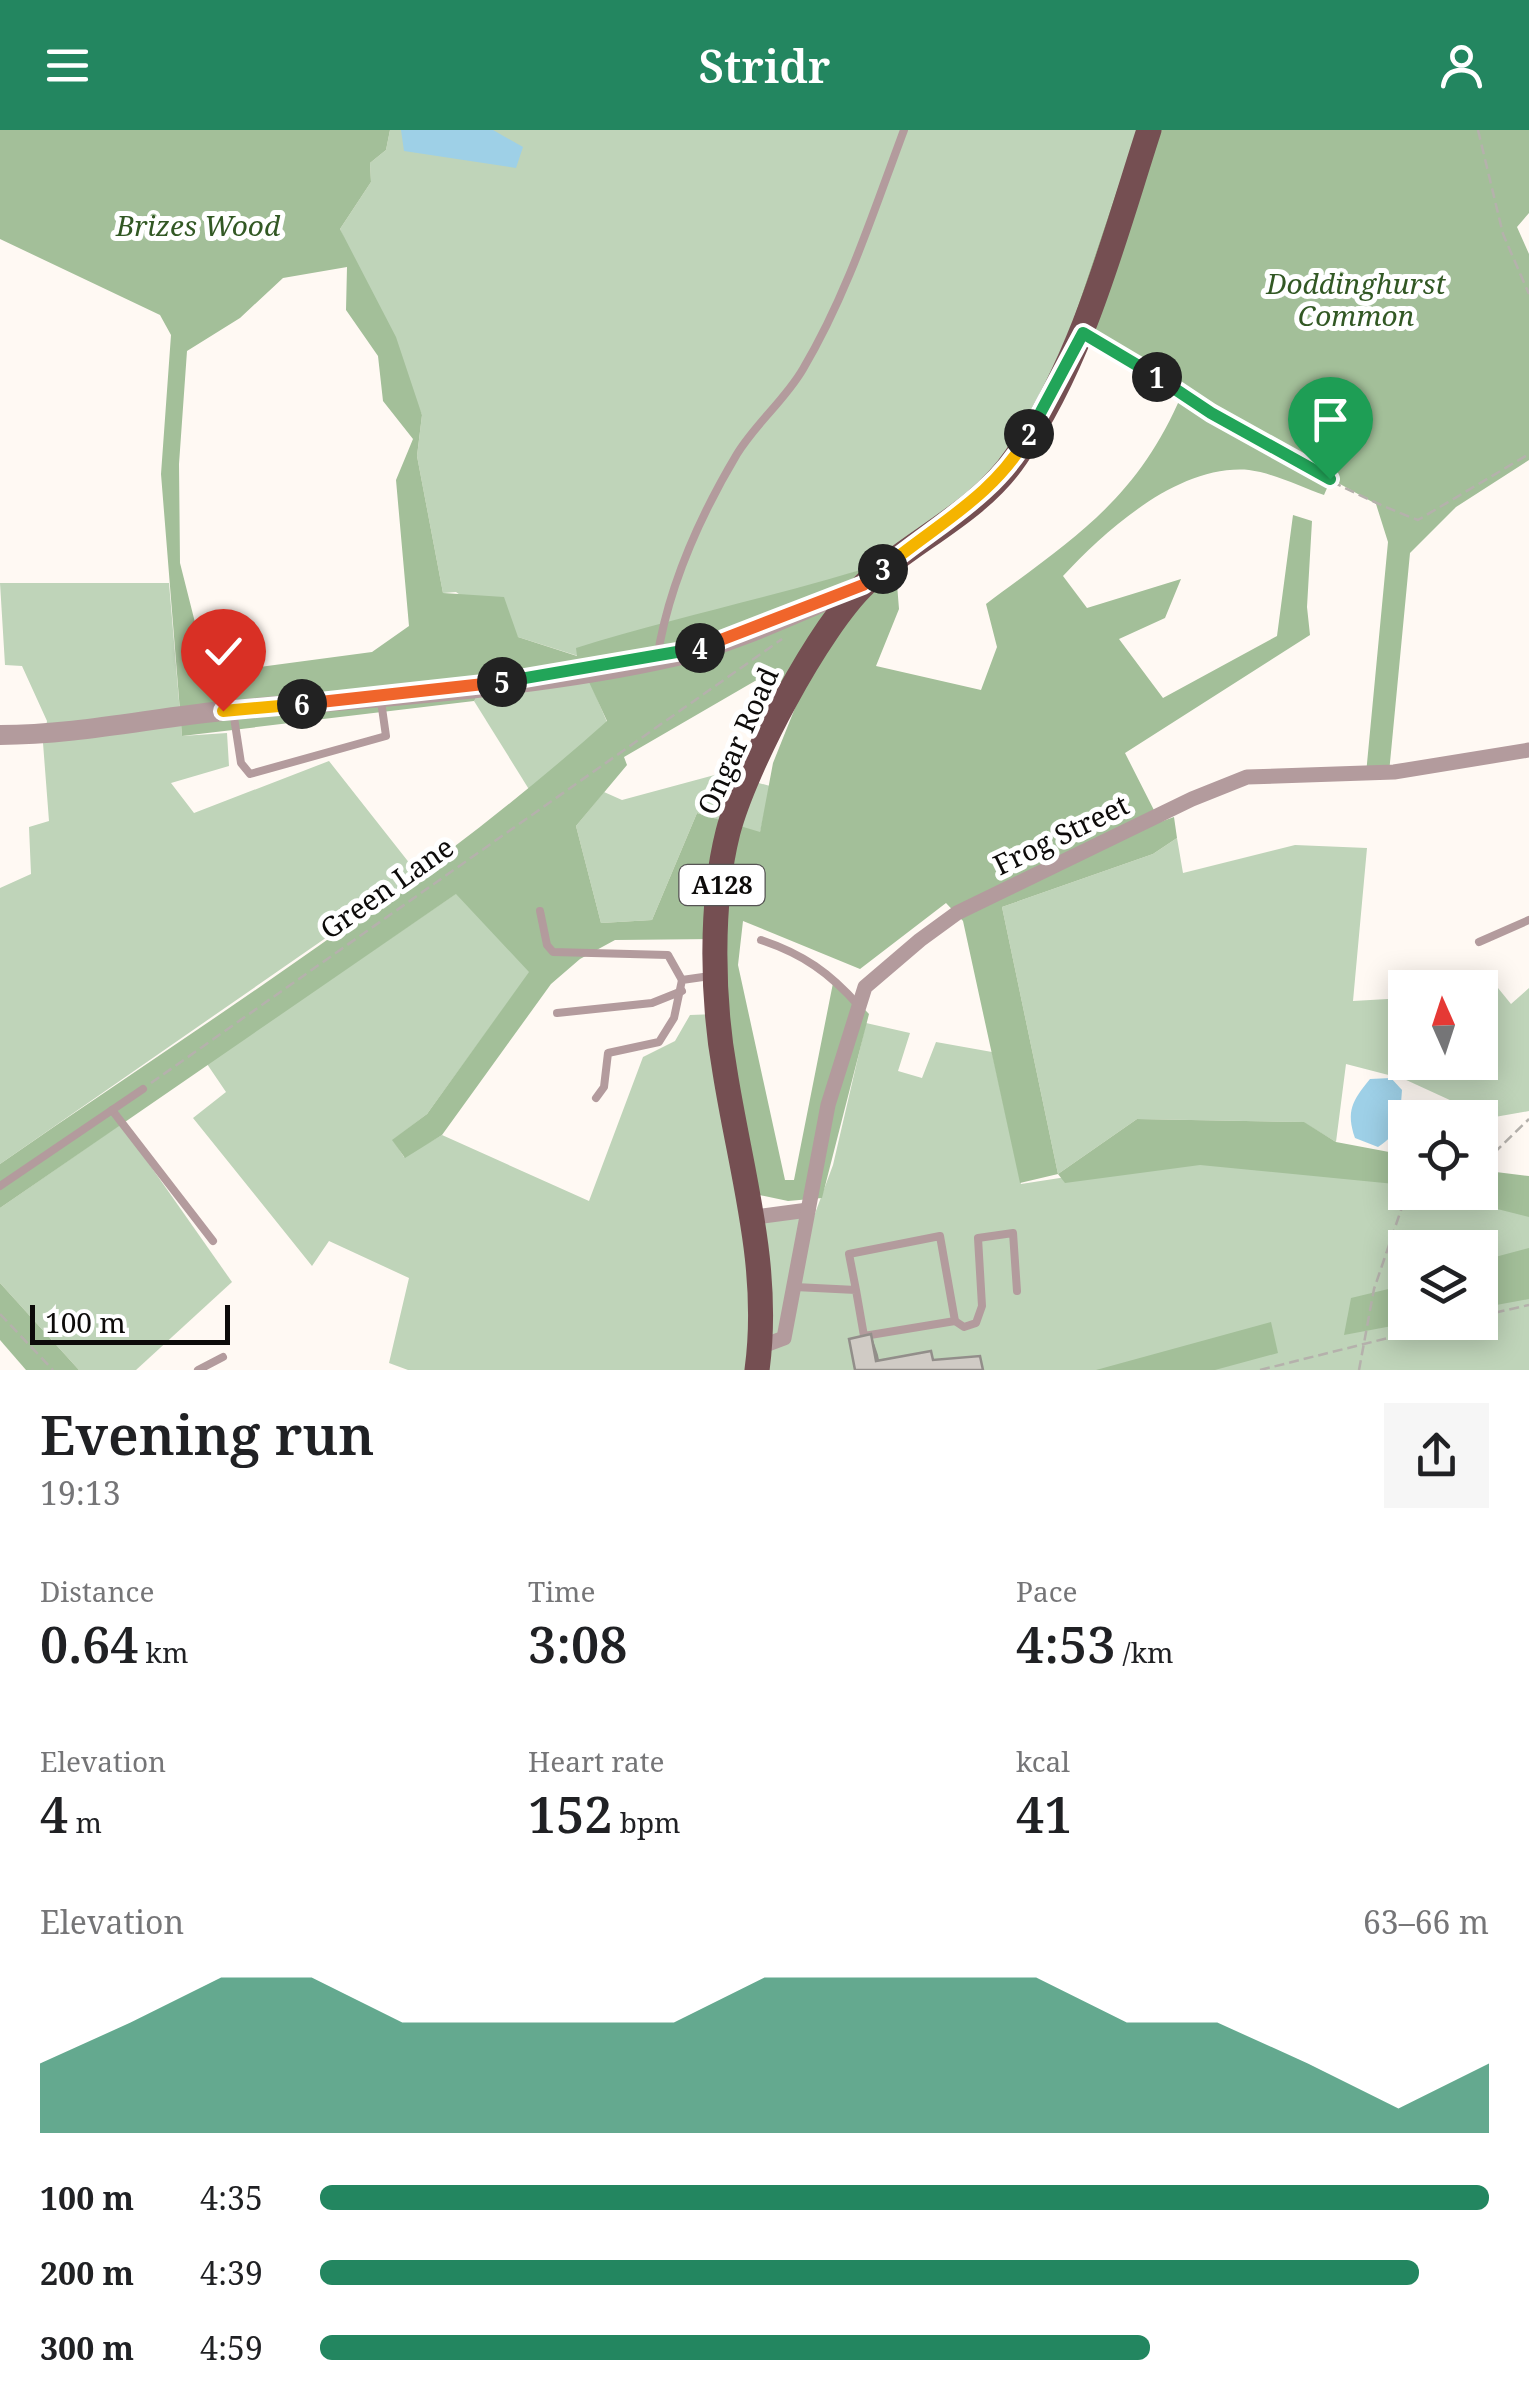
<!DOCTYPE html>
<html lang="en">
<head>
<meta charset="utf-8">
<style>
	body { margin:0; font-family:"Noto Serif",serif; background:#f6f6f6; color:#202124; height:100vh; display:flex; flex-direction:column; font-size:38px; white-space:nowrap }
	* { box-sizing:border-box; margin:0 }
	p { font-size:32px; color:#757577 }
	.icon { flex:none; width:55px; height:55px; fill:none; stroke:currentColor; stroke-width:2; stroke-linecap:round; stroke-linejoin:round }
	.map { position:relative; height:1240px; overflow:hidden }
	.drawer { display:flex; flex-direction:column; background:#fff; flex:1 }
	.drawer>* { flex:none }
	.needle { width:65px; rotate:357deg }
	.buttons { position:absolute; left:1388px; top:840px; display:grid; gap:20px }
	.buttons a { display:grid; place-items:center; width:110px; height:110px; border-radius:0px; background:#fff; box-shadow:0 5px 25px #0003; font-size:50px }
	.scale { position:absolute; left:30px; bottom:25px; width:200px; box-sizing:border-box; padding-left:10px; border:5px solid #0d0b0a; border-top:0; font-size:28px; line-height:35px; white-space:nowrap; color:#0d0b0a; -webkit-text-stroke:8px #fff; paint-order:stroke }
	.pin { position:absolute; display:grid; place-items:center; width:85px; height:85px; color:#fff; margin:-102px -42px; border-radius:50% 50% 50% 0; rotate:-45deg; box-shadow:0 0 10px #0007 }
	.pin .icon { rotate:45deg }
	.km { position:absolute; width:50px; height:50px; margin:-25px; border-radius:50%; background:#222; color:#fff; font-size:28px; line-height:50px; text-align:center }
	.round { display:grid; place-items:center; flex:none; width:105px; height:105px; border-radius:0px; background:#f6f6f6 }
	.summary { display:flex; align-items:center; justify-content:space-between; height:170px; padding:0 40px }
	h1 { font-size:55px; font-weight:600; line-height:75px }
	.figures { display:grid; grid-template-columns:repeat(3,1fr); gap:15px; height:170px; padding:10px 40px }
	.figures div { display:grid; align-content:center }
	.figures b { font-size:50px; font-weight:600 }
	.figures small { font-size:28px; font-weight:400 }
	.figures p { font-size:28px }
	.chart { height:280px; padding:20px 40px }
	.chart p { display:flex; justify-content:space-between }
	.chart svg { width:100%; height:180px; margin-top:10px; fill:#238660; opacity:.7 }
	ul { padding:0 40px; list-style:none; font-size:32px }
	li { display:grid; grid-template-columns:160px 120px 1fr; align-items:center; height:75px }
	li i { height:25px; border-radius:12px; background:#238660 }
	header { display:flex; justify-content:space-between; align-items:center; height:130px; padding:0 40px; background:#238660; color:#fff; font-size:45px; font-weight:600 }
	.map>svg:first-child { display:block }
	.green { fill:#bfd4b9; fill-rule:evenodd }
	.forest { fill:#a3bf99; fill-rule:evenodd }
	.water { fill:#9ed0e7 }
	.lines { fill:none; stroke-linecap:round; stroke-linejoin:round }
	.path { stroke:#b5b1ac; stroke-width:2.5; stroke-dasharray:10 5; stroke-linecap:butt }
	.service { stroke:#b39b9d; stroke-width:8 }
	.minor { stroke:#b39b9d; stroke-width:15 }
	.tertiary { stroke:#b39b9d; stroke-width:20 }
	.primary { stroke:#754f52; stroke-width:25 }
	.shaded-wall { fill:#928e8a }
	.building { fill:#d0cbc5; stroke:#928e8a; stroke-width:2.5 }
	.split-1-casing { stroke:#fff; stroke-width:20 }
	.split-2-casing { stroke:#fff; stroke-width:20 }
	.split-3-casing { stroke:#fff; stroke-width:20 }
	.split-4-casing { stroke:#fff; stroke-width:20 }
	.split-5-casing { stroke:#fff; stroke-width:20 }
	.split-6-casing { stroke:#fff; stroke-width:20 }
	.split-7-casing { stroke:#fff; stroke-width:20 }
	.split-1 { stroke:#22a559; stroke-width:12 }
	.split-2 { stroke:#22a559; stroke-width:12 }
	.split-3 { stroke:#f5b400; stroke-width:12 }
	.split-4 { stroke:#f0652b; stroke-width:12 }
	.split-5 { stroke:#22a559; stroke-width:12 }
	.split-6 { stroke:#f0652b; stroke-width:12 }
	.split-7 { stroke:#f5b400; stroke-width:12 }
	.labels { text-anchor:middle; stroke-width:10; stroke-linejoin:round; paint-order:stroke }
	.shield { fill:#fff; stroke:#565454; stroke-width:2.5 }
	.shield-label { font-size:25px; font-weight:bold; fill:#0d0b0a }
	.park-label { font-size:28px; font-style:italic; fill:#325824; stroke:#fff }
	.street-label { font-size:28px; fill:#0d0b0a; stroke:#fff }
</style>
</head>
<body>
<header><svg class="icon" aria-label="menu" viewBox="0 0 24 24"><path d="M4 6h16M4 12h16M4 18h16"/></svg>Stridr<svg class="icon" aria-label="person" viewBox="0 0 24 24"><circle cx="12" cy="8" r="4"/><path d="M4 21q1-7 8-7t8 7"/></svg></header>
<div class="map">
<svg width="1529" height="1240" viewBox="0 0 1529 1240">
	<rect width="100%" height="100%" fill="#fff9f3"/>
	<g class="green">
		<polygon points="390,0 1137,0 1071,196 1015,328 895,429 787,464 579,518 578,526 518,507 456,462 443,463 417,326 422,285 340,99 371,52 370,33 386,20"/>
		<polygon points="0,453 169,453 182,606 227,603 229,636 171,653 194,683 329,631 418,744 0,1034 0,758 31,744 29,697 49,691 43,613 47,591 22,536 5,535"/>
		<polygon points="494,540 590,552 607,592 530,661 474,571"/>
		<polygon points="722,643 770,656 760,703 697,683 652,790 601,793 576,696 604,662 622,670"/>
		<polygon points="1177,708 1183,743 1295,715 1367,718 1353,871 1405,868 1405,932 1480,932 1480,867 1498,858 1511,874 1529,858 1529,981 1489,988 1404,949 1346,934 1336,1012 1303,992 1137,989 1058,1044 1002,777 1153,724"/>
		<path d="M457,763L530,842L427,984L393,1010L404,1027L442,1005L589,1071L643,927L675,911L690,885L717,884L755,1086L800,1083L810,1097L833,1035L866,893L910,903L898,941L922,948L936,912L992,922L1021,1054L1118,1039L1264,1026L1405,1045V1062L1529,1065V1240H408L389,1233L409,1148L329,1111L312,1136L193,988L226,962L207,934ZM1405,1118H1480V1192H1405Z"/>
		<polygon points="121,994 232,1152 136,1240 79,1240 0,1153 0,1078"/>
	</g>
	<g class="forest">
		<path d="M0,0H390L386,20L370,33L371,52L340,99L396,207L422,285L417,326L443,463L504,467L518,507L577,526L576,518C682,485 789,464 895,429L899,479L876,536L981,560L997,517L986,474C1074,408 1137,370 1182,264L1071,196L1137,0H1529V83L1517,97L1529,124V330L1456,377L1410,423L1389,643L1366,644L1388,412L1376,374L1331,349L1324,365C1301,357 1273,343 1249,340C1179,334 1107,399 1063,446L1087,478L1181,449L1165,488L1119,509L1163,568L1277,506L1293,385L1312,391L1307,477L1310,505L1125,623L1160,692L1174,687L1177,708L1153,724L1002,777L1058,1044L1137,989L1304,992L1336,1012L1405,1025V1055L1200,1035L1065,1053L1058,1044L1020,1053L963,791L946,773L860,839L743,791L738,835L785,1050H794L834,848L869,884L822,1068L788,1071L750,1063L715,809L615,810L580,829L551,854L442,1005L405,1028L392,1010L427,984L529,842L456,764L0,1078V1034C205,892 420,758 607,591L589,552L494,540L474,571L182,606L161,344L171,205L160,185L0,109ZM347,137L346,180L378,226L383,271L413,309L396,350L409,496L372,522L208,544L180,433L179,334L187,221L240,188L283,148ZM767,544L801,563L773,633L760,702L697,683L652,790L601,793L576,696L627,635L624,627Z"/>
		<polygon points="1480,1040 1529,1046 1529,1087 1434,1063 1480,1062"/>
		<polygon points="1529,1118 1529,1169 1480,1178 1480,1131"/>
		<polygon points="0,1153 79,1240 26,1240 0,1210"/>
		<polygon points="1405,1155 1408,1193 1344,1205 1351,1168"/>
		<polygon points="1271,1192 1278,1223 1215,1240 1096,1240"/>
	</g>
	<g class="water">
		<polygon points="401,0 493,0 523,17 516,38 404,21"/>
		<path d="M1391,948L1402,960C1400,985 1401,1003 1378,1017L1355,1008C1346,981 1352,971 1370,949Z"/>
	</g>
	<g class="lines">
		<g class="path">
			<polyline points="1478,0 1503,104 1529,164"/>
			<path d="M1100,213C1204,275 1304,347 1418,390L1529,324"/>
			<polyline points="151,953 782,509"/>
			<polyline points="1480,1029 1495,1022 1529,989"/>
			<polyline points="0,1184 53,1240"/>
			<polyline points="1480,1186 1529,1175"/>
			<polyline points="1260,1240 1452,1192"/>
			<polyline points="1359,1240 1374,1159 1401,1080 1405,1051"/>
		</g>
		<g class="service">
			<path d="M657,529C668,458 700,386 737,324C756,293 785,270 803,239C847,165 874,80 904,0"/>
			<polyline points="233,581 241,633 250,644 386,606 381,571"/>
			<polyline points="540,781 547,815 553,822 668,825 682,850"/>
			<path d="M761,810C803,824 830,843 859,876"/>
			<polyline points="1479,812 1529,790"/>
			<polyline points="557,883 652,873 682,861"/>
			<polyline points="596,968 604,957 608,923 659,912 674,888 682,850 710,846"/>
			<polyline points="112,980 213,1111"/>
			<polyline points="0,1056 143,959"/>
			<polyline points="795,1157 856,1160 849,1124 940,1106 955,1191 864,1206 856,1160"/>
			<polyline points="955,1191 964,1197 976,1193 982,1176 978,1108 1013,1103 1017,1161"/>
			<polyline points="198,1240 223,1227"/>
		</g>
		<g class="minor">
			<polyline points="755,1087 808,1080"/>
			<polyline points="760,1217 784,1208 828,975 865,857 920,810 957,783 1192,669 1247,647 1394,642 1529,620"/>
		</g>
		<path class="tertiary" d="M0,605C79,605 155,587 233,580C380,566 533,559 677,526C740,511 801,480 861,456"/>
		<path class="primary" d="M757,1240C771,1137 741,1043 725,942C712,870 710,773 728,702C745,637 818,498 866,453C914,409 979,382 1016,327C1083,230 1113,111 1149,0"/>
	</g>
	<polygon class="shaded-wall" points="871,1204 878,1225 881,1240 876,1231"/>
	<polygon class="building" points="871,1204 876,1231 931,1221 933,1230 980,1226 983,1240 855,1240 849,1209"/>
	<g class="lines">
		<defs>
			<polyline id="split-1" points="1157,247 1211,283 1330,349"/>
			<polyline id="split-2" points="1029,304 1083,203 1157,247"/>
			<path id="split-3" d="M883,439C935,395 995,366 1029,304"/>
			<polyline id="split-4" points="700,518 863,455 883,439"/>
			<polyline id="split-5" points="502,552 700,518"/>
			<polyline id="split-6" points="302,574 502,552"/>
			<polyline id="split-7" points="223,581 302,574"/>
		</defs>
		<use href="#split-1" class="split-1-casing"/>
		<use href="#split-2" class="split-2-casing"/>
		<use href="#split-3" class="split-3-casing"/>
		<use href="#split-4" class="split-4-casing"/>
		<use href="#split-5" class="split-5-casing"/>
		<use href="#split-6" class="split-6-casing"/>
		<use href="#split-7" class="split-7-casing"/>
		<use href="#split-1" class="split-1"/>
		<use href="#split-2" class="split-2"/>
		<use href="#split-3" class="split-3"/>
		<use href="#split-4" class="split-4"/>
		<use href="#split-5" class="split-5"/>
		<use href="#split-6" class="split-6"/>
		<use href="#split-7" class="split-7"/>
	</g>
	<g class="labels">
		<rect class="shield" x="679.5" y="735" width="85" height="40" rx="8"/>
		<g class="shield-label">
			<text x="722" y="764">A128</text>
		</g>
		<g class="park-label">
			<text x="198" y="106">Brizes Wood</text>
			<text x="1356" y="164">Doddinghurst<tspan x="1356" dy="32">Common</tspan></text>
		</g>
		<g class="street-label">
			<text transform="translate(738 611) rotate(-66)" y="10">Ongar Road</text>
			<text transform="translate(1061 705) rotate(-26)" y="10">Frog Street</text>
			<text transform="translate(387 758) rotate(-35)" y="10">Green Lane</text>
		</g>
	</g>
</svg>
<div class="buttons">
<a><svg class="needle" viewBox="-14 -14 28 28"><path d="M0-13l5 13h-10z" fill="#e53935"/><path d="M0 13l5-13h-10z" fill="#757577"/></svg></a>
<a><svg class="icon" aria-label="locate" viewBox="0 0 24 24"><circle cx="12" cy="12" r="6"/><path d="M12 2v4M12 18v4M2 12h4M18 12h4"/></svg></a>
<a><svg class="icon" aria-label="layers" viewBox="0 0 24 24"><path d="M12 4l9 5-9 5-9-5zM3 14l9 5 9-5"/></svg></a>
</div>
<div class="scale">100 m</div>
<div class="pin" style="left:1330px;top:349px;background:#1e9e55"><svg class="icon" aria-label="arrive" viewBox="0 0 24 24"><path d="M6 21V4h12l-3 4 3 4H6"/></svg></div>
<div class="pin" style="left:223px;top:581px;background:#d93025"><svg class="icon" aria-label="check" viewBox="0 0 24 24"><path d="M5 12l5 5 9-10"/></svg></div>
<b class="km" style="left:1157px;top:247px">1</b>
<b class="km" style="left:1029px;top:304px">2</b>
<b class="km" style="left:883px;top:439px">3</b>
<b class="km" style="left:700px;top:518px">4</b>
<b class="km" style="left:502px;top:552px">5</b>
<b class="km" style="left:302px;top:574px">6</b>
</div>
<section class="drawer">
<div class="summary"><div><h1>Evening run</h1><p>19:13</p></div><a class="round"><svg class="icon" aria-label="share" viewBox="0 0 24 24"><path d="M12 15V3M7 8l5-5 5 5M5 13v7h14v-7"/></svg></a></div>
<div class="figures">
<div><p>Distance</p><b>0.64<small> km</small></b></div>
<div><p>Time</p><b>3:08</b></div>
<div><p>Pace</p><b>4:53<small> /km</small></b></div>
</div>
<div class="figures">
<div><p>Elevation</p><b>4<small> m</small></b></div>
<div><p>Heart rate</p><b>152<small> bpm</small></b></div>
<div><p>kcal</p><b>41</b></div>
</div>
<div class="chart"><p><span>Elevation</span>63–66 m</p>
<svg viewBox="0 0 160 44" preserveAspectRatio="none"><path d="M0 44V27L10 17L20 6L30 6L40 17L50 17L60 17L70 17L80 6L90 6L100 6L110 6L120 17L130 17L140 27L150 38L160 27V44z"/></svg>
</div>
<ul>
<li><b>100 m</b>4:35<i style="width:100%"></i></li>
<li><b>200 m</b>4:39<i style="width:94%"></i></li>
<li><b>300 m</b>4:59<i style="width:71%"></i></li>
</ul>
</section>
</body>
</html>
